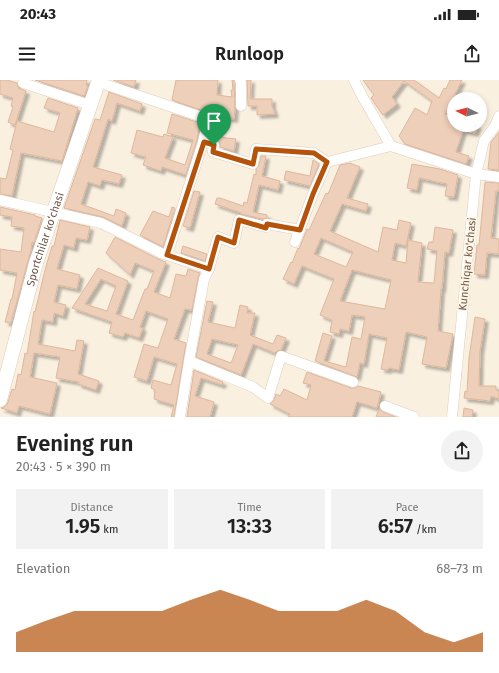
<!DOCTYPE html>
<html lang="en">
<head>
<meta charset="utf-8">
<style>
	body { margin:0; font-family:"Fira Sans",sans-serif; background:#f2f2f2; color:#222; height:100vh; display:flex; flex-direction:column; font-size:15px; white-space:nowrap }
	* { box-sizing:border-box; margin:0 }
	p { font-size:13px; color:#767676 }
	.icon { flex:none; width:22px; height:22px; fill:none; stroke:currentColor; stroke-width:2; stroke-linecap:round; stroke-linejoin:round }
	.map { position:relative; height:337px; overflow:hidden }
	.sheet { display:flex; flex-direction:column; background:#fff; flex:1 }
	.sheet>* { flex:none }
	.needle { width:26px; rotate:276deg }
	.tools { position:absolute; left:447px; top:12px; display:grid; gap:8px }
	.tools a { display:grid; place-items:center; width:40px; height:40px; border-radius:50%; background:#fff; box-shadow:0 2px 6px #0003; font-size:20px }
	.pin { position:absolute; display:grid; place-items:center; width:34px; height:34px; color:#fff; margin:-41px -17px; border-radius:50% 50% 50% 0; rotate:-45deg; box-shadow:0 0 4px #0007 }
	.pin .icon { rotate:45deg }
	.round { display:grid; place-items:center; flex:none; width:42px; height:42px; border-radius:21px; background:#f2f2f2 }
	.head { display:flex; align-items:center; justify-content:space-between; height:68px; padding:0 16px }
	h1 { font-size:22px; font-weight:600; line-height:30px }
	.stats { display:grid; grid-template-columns:repeat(3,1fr); gap:6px; height:68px; padding:4px 16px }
	.stats div { display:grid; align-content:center; border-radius:0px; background:#f2f2f2; text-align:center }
	.stats b { font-size:20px; font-weight:600 }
	.stats small { font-size:11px; font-weight:400 }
	.stats p { font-size:11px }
	.chart { height:112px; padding:8px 16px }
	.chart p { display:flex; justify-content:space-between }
	.chart svg { width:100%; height:72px; margin-top:4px; fill:#b45309; opacity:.7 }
	.status { display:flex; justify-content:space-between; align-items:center; height:28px; padding:0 20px; background:#fff; direction:ltr }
	.status svg { height:11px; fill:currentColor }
	header { display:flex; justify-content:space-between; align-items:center; height:52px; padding:0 16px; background:#fff; font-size:18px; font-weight:600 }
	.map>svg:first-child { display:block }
	.building { fill:#edcfba; stroke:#deb79c; fill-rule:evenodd; filter:url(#shadow) }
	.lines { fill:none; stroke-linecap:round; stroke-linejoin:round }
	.street-casing { stroke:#ddcdbd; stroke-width:11 }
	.secondary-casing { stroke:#decbb9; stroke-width:15 }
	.street { stroke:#fff; stroke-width:10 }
	.secondary { stroke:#fff; stroke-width:14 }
	.route-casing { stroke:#fff; stroke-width:8 }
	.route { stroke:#b45309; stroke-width:5 }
	.labels { text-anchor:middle; stroke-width:3.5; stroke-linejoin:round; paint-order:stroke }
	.street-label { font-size:11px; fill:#6e584a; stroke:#fdf5e6 }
</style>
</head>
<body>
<div class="status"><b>20:43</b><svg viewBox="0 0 49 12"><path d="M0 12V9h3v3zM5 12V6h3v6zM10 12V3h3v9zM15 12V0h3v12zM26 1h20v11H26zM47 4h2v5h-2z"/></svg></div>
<header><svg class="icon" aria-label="menu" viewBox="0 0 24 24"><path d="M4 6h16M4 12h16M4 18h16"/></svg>Runloop<svg class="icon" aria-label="share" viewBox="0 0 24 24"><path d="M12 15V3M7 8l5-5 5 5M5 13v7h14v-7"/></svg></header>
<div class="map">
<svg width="499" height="337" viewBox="0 0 499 337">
	<defs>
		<filter id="shadow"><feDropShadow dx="3.5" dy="3.5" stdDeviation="1" flood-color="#0004"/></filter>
	</defs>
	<rect width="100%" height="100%" fill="#faf0e0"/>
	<g class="building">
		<polygon points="0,0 7,0 17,3 18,8 26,11 15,45 8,42 13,27 11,26 13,18 0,14"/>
		<polygon points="35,0 87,0 86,5 88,6 84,16"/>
		<polygon points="113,0 136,0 134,7"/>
		<polygon points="176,0 218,0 217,15 232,17 231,10 233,10 232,0 234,0 235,29 234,39 221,37 218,57 236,59 234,71 220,67 220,63 219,61 211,57 214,40 214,37 212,34 172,20"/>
		<polygon points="247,0 251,0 250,19 272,19 272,26 275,34 257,35 257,26 248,26"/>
		<polygon points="363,0 414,0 439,18 444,8 446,9 450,0 462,0 445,34 454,37 454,45 478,45 475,53 463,50 456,72 469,76 466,84 405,64 399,56 415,28 427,35 432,21 404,1 392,17 397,24 383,35 371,18 374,15"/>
		<polygon points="109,12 142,24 140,31 117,23 112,41 108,39 100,65 93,87 122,95 119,104 102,100 100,106 88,102 81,124 114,136 116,129 126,133 122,146 103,137 64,128 95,39 100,40"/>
		<polygon points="48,18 78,28 62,81 21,73 12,116 0,114 0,98 6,99 13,70 10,69 17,41 54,52 60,33 44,28"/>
		<polygon points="172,34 200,43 197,60 186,95 162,87 161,91 143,85 146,77 131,73 137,50 163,57 164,54 173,57 165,78 185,85 193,60 167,53"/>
		<polygon points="499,52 499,90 488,89 491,62"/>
		<polygon points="261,76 266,76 262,96 280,101 278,110 259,105 253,132 267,135 267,138 262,139 241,134 241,133 215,124 217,118 220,118 243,126 244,122 247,123 254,94 256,95 256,89 259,85"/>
		<polygon points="313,80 319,84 310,106 284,100 286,91 310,96"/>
		<path d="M350,83L360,87L347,118L368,124L366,131L342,124L330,151L378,172L383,147L397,150L399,140L411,143L406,166L395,163L392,180L406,183L408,160L422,163L418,202L434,203L437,171L427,169L429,162H433L435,147L453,150L449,173L445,172L442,209H441L438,251L453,254L446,288L422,284L427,257L406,252L399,290L389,288L388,290L381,289L387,258L369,254L364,284L360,283L357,297L315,281L323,253L332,256L324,281L346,287L352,257L361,259L365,237L352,235L349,251L340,249L339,254L330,252L332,240L320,235L334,199L302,186L294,204L283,199L291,182L292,183L298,168L299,169L307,149L309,150L326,113L328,114L340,85ZM321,158L353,172L346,187L314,174ZM352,190L391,200L385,229L340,221Z"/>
		<polygon points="412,84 440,89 458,95 454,117 445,116 447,104 419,98 417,110 407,108"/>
		<polygon points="485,102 499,103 499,111 496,111 491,158 499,159 499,174 487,173 485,195 474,194 477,165 479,165"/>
		<polygon points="194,111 200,112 190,148 183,146"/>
		<polygon points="0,127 35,135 35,136 42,138 34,163 32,162 31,170 11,243 5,242 11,219 12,219 17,193 0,190 0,169 21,172 24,148 11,146 12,137 0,135"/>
		<polygon points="172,127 175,128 163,167 140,155 153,131 169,137"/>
		<polygon points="60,140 90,147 87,160 76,158 74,168 64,165 57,189 80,195 77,209 58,205 54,222 66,225 63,236 54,233 53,242 42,240 38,264 75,271 77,260 84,261 78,294 99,301 96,310 78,304 79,302 56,298 60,277 34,273 30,297 57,303 50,334 19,326 17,333 1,328 6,326 8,322 12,309 15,310 18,294 21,295 25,273 27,274 34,231 35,232 45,190 52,166 54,166"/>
		<path d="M115,157L158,179L166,182L154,212L170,218L176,194L186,196L188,189L200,193L198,198L192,230L185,229L174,259L186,263L174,337H171L174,325L154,319L155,310L151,308L153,300L171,305L177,284L154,277L147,301L134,297L144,264L158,268L168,239L146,231L140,247L143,248L139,258L125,253L123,257L109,253L112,242L72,228L98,188L128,201L116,234L133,240L145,209H147L154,191L135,183L130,195L106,173ZM101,199L116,206L107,231L85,224Z"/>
		<polygon points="183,166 207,174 205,181 181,173"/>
		<path d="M207,221L213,222L208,242L235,248L240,225L248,227L247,233H255L250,255L273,264L277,255L286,258L281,270L277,271L275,273L253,264L241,295L196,277ZM212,259L238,265L231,283L207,274Z"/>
		<polygon points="475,237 485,239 480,271 479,306 496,306 496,310 499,311 499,319 491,316 490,321 464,318 465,311 467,312 469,278"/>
		<polygon points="194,290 223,302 222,305 201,298 195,316 214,322 210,337 187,337"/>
		<polygon points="307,292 351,308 355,308 358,306 381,312 377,328 357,322 352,337 288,337 290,334 270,324 274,320 276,314 280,316 284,309 307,320 311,305 303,303"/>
		<polygon points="464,328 473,330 472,337 463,337"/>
		<polygon points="379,329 383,332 396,337 376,337"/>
	</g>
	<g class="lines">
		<defs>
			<g id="street">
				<polyline points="24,0 23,3 90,25"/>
				<polyline points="240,0 241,3 241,26"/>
				<polyline points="354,0 362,16 391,66 476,94 499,97"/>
				<polyline points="98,2 208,39 203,62 167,175"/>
				<polyline points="203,62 214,65 213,72 253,84 256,69 314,73 327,82"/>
				<polyline points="0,120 101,143 161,173 209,189"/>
				<polyline points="295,162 313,114 327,82 391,66"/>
				<polyline points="189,281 204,199 209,189 218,157 234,163 239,140 266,147 267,144 300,150"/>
				<polyline points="385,326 414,337"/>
				<polyline points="180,337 189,281 253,307 268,318 281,276 353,302"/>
				<polyline points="452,337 476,94 484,61 495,46 499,36"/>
			</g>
			<g id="secondary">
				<path id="s1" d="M0,320L36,183L99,0"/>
			</g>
		</defs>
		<use href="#street" class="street-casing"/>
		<use href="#secondary" class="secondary-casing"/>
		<use href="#street" class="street"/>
		<use href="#secondary" class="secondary"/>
	</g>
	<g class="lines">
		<defs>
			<polygon id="route" points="204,62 214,65 213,72 253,84 256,69 314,73 327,82 313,114 300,150 267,144 266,148 239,140 234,163 218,157 209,189 167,175"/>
		</defs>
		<use href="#route" class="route-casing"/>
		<use href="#route" class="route"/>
	</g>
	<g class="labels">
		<g class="street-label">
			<text dy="4" stroke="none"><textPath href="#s1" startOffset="167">Sportchilar ko‘chasi</textPath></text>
			<text transform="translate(467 184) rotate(-84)" y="4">Kunchiqar ko'chasi</text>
		</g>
	</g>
</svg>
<div class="tools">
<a><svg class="needle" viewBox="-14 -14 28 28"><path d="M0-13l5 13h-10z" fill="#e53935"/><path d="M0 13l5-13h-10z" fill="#767676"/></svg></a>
</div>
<div class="pin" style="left:214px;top:65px;background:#1e9e55"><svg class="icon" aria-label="arrive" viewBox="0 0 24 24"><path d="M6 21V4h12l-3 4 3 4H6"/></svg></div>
</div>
<section class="sheet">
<div class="head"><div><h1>Evening run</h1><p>20:43 · 5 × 390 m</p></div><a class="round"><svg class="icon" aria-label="share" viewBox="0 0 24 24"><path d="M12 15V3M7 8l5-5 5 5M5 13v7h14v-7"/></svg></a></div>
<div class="stats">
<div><p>Distance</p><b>1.95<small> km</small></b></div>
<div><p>Time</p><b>13:33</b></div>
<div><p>Pace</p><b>6:57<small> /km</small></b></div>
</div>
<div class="chart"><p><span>Elevation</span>68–73 m</p>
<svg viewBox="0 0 160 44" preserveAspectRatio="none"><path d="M0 44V32L10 25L20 19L30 19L40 19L50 19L60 12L70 6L80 12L90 19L100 19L110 19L120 12L130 19L140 32L150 38L160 32V44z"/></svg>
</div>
</section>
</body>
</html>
